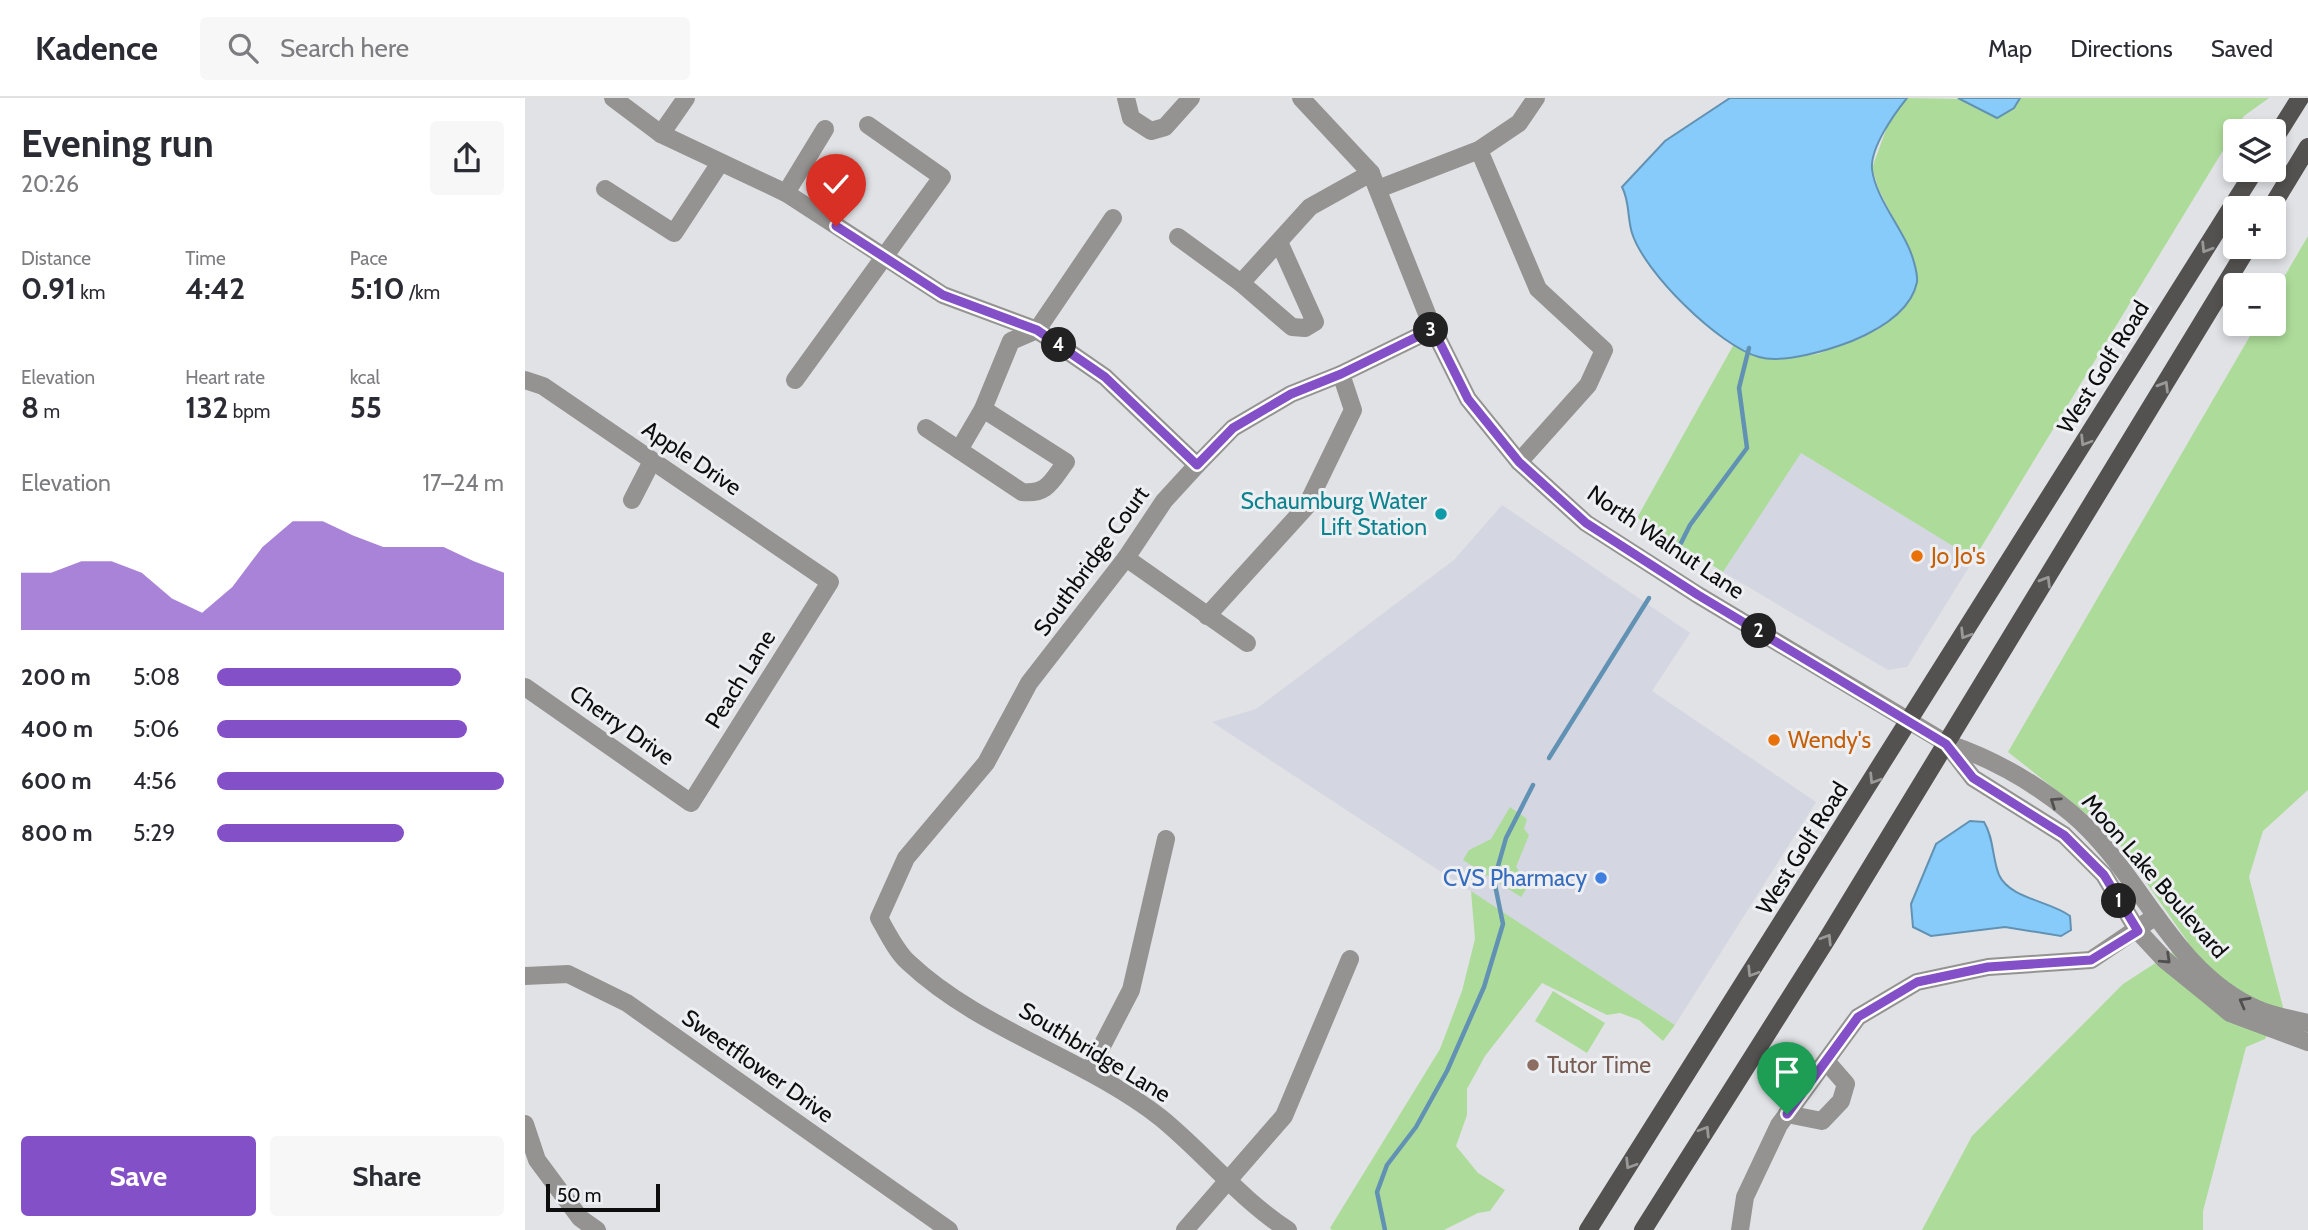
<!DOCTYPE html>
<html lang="en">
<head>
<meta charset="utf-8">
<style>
	body { margin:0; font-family:Cabin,sans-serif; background:#f7f7f7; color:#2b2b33; height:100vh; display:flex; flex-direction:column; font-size:26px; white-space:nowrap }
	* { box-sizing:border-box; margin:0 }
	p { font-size:23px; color:#7c7c81 }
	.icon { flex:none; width:38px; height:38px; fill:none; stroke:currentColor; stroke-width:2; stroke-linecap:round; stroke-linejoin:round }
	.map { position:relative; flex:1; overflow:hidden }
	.drawer { display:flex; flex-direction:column; background:#fff; width:525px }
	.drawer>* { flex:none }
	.buttons { position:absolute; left:1698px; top:21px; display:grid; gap:14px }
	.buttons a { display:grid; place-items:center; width:63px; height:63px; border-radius:7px; background:#fff; box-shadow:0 4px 10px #0003; font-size:35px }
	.scale { position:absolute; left:21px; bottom:18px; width:114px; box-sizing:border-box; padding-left:7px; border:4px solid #0d0d0e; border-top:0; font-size:19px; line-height:24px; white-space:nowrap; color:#0d0d0e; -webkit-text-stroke:5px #eeeff2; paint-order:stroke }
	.pin { position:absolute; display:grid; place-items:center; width:60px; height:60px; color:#fff; margin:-72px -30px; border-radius:50% 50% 50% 0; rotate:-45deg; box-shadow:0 0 7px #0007 }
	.pin .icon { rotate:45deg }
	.km { position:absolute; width:35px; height:35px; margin:-18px; border-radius:50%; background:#222; color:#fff; font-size:19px; line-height:35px; text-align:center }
	.round { display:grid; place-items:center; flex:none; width:74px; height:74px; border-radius:7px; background:#f7f7f7 }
	.summary { display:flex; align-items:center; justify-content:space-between; height:119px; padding:0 21px }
	h1 { font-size:38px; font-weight:700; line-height:52px }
	.metrics { display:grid; grid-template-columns:repeat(3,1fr); gap:10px; height:119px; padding:7px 21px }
	.metrics div { display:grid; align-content:center }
	.metrics b { font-size:30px; font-weight:700 }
	.metrics small { font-size:19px; font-weight:400 }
	.metrics p { font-size:19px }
	.chart { height:196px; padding:14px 21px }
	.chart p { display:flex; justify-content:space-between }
	.chart svg { width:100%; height:126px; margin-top:7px; fill:#8450c8; opacity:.7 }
	.cta { display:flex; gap:14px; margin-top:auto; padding:14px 21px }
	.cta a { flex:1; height:80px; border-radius:7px; background:#8450c8; color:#fff; font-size:28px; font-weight:700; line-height:80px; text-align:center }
	.cta a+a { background:#f7f7f7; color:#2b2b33 }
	ul { padding:0 21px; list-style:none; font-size:23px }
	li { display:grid; grid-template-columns:112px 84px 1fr; align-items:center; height:52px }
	li i { height:18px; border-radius:9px; background:#8450c8 }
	header { display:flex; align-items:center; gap:42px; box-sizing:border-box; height:98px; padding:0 35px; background:#fff; border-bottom:2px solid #e1e1e2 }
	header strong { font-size:33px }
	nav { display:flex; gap:38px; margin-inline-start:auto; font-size:24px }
	.search { width:490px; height:63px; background:#f7f7f7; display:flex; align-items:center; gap:18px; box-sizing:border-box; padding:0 24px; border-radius:7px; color:#7c7c81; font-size:26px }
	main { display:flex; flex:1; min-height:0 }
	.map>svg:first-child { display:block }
	.built { fill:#d4d6e1 }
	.green { fill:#addc9a }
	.water { fill:#87cbfa; stroke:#6292b3; stroke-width:2 }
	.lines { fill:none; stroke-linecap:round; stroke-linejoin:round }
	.stream { stroke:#6292b3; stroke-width:4.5 }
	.minor { stroke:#949391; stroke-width:18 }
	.tertiary { stroke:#949391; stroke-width:18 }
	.primary { stroke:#545250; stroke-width:18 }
	.oneway { stroke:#999 }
	.oneway2 { stroke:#505050 }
	.route-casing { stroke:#fff; stroke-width:14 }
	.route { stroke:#8450c8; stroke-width:9 }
	.culture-dot { fill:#0f9aa8; stroke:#eeeff2; stroke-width:2.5 }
	.food-dot { fill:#e8710a; stroke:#eeeff2; stroke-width:2.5 }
	.shop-dot { fill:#3f7fe0; stroke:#eeeff2; stroke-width:2.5 }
	.education-dot { fill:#8d6e63; stroke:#eeeff2; stroke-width:2.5 }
	.labels { text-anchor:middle; stroke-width:6; stroke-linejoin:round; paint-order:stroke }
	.street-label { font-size:23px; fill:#0d0d0e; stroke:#eeeff2 }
	.culture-label { font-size:23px; fill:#0d838f; stroke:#eeeff2; text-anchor:end }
	.food-label { font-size:23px; fill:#c56008; stroke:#eeeff2; text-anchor:start }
	.shop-label { font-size:23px; fill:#366cbe; stroke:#eeeff2; text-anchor:end }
	.education-label { font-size:23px; fill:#785e54; stroke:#eeeff2; text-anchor:start }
</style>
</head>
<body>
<header>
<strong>Kadence</strong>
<div class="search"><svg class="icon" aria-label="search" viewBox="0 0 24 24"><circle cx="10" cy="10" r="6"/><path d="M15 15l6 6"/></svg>Search here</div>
<nav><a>Map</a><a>Directions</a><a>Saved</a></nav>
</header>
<main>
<section class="drawer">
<div class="summary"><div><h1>Evening run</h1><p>20:26</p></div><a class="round"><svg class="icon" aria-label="share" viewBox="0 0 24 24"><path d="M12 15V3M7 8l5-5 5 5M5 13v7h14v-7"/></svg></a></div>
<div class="metrics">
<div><p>Distance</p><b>0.91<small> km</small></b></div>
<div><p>Time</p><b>4:42</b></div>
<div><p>Pace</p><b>5:10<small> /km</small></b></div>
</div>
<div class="metrics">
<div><p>Elevation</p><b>8<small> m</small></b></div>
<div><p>Heart rate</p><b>132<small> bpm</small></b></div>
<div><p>kcal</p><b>55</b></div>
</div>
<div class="chart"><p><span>Elevation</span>17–24 m</p>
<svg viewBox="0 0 160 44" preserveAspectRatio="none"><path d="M0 44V24L10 24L20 20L30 20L40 24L50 33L60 38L70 29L80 15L90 6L100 6L110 11L120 15L130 15L140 15L150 20L160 24V44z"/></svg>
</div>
<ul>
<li><b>200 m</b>5:08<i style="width:85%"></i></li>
<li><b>400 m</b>5:06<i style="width:87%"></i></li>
<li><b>600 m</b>4:56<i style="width:100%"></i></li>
<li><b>800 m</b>5:29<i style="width:65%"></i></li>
</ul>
<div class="cta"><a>Save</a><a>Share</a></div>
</section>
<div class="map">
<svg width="1783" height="1132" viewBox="0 0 1783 1132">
	<rect width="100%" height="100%" fill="#e1e2e5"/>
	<g class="built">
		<polygon points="1275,354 1449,461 1382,569 1363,572 1198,474"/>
		<polygon points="977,407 1165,535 1127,593 1291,704 1150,927 687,624 731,611 929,462"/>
	</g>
	<g class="green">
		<polygon points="1382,0 1440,1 1472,20 1489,10 1495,0 1744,0 1719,18 1449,461 1276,355 1198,474 1112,420 1209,246 1235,260 1293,256 1354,231 1380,206 1392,183 1386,155 1354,92 1347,70 1365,21"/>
		<polygon points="1783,138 1783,692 1738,733 1724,779 1758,909 1740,941 1721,949 1678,1113 1678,1132 1397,1132 1447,1038 1598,886 1663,844 1588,737 1483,654 1732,226 1748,226 1748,198"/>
		<polygon points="985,709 1002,721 999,731 1004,737 991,769 1004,787 996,799 938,762 944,752 966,741"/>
		<polygon points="946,793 1150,927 1138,943 1114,922 1095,915 1082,917 1017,885 960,958 942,991 942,1017 931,1048 953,1075 980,1092 965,1113 953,1115 919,1132 807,1132 805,1130 915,951 937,893 950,841"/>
		<polygon points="1028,893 1080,925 1062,955 1010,923"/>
	</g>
	<g class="water">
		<path d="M1205,0H1382C1369,16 1345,50 1347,71C1350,97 1372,124 1383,148C1387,156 1393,175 1392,184C1386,214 1351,233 1327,243C1304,252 1258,266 1234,259C1194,248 1119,174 1107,135C1102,119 1105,104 1097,89L1140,43Z"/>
		<polygon points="1433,0 1495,0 1489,10 1472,20"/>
		<path d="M1445,723L1459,724C1469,740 1467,760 1474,777C1485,801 1526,803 1545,818L1546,832L1536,838L1480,829L1406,838L1388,829L1386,806L1411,746Z"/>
	</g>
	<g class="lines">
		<g class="stream">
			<polyline points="1156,445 1165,427 1222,350 1214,290 1224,250"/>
			<polyline points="1024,660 1124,500"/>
			<polyline points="860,1132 852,1094 862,1067 891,1029 922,973 959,889 978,826 969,782 981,740 1008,687"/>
		</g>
		<g class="minor">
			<polyline points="88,0 136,36 261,95 418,197 512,232 580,279 672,367"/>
			<polyline points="601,0 606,20 626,33 640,29 666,0"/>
			<polyline points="136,36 161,0"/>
			<polyline points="954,52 1013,191 1079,252 1063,287 994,364"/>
			<polyline points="80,91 149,135 195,65"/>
			<polyline points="853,91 954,52 994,25 1011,0"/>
			<polyline points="261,95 300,31"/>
			<polyline points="653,139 716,185 767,229 780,230 790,224 754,144"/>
			<polyline points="716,185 785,109 846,75"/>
			<polyline points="0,282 18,288 305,484 166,705 0,589"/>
			<polyline points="270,282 417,79 343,27"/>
			<path d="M401,330L497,394C523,397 527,382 541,364L458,311"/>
			<polyline points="434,352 458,311 486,243 512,232 588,120"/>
			<polyline points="107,402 127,363"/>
			<polyline points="601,460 722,545"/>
			<polyline points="682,518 781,409 828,312 816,276"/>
			<polyline points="0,878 43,876 102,905 424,1132"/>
			<polyline points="564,973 606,892 641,741"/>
			<polyline points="1262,1016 1297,1023 1316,1003 1321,986 1301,963"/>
			<polyline points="0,1026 12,1062 55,1120 72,1132"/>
			<polyline points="660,1132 759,1018 825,861"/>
			<path d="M763,1132C715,1101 680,1056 636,1020C558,959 455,932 383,864C371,853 362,834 354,820L381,760L461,665L504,585L601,460L639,403L672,367L708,330L766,296L816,276L908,231"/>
			<polyline points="1215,1132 1220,1099 1254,1027 1333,919 1392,884 1463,869 1566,862 1631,818"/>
		</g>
		<g class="tertiary">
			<path d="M776,0L846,75L908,231L943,301L994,364L1061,425L1173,497L1421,645C1466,660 1510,685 1546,715C1615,772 1646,874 1732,911C1747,918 1766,921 1783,925"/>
			<polyline points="1421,645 1448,680 1539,737 1579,777 1613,833 1640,862 1682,896 1705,915 1783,944"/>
		</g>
		<g class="primary">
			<polyline points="1748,43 1775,0"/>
			<polyline points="1746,110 1783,49"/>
			<polyline points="1063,1132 1730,72"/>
			<polyline points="1118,1132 1302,841 1723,149"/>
		</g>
	</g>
	<defs><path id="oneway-chevron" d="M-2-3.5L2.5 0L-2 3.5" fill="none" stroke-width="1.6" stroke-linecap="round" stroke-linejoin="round" transform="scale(1.75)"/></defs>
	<g class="oneway">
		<use href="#oneway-chevron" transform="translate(1681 150) rotate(122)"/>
		<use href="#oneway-chevron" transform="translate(1639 288) rotate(-59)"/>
		<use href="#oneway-chevron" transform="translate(1560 343) rotate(122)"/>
		<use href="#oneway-chevron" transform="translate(1521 483) rotate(-59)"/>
		<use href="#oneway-chevron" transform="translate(1440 536) rotate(122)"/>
		<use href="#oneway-chevron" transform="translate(1349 681) rotate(122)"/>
		<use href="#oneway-chevron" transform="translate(1302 841) rotate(-58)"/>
		<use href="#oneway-chevron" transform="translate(1227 874) rotate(122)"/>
		<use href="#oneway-chevron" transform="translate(1180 1033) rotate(-58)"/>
		<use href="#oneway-chevron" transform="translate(1105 1066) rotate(122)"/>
	</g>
	<g class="oneway2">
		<use href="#oneway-chevron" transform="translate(1530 704) rotate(-146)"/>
		<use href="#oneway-chevron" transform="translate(1641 861) rotate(43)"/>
		<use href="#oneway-chevron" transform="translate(1719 904) rotate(-151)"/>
	</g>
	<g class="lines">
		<defs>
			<polyline id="route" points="311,128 418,197 512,232 580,279 672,367 708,330 766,296 816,276 908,231 943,301 994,364 1061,425 1173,497 1421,646 1448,680 1539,737 1579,777 1613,833 1566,862 1463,869 1392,884 1333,919 1262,1016"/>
		</defs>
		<use href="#route" class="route-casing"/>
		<use href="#route" class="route"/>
	</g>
	<circle class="culture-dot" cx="916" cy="416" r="7"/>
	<g class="food-dot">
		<circle cx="1392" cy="458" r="7"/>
		<circle cx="1249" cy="642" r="7"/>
	</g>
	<circle class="shop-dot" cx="1076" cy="780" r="7"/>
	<circle class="education-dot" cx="1008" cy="967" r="7"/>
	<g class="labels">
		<g class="street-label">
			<text transform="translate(1578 269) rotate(-58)" y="8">West Golf Road</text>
			<text transform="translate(167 360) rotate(34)" y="8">Apple Drive</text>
			<text transform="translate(1141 444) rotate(34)" y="8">North Walnut Lane</text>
			<text transform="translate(566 463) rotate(-54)" y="8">Southbridge Court</text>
			<text transform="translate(215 581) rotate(-58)" y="8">Peach Lane</text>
			<text transform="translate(97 627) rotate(35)" y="8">Cherry Drive</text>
			<text transform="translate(1277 750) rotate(-58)" y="8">West Golf Road</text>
			<text transform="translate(1630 778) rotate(49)" y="8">Moon Lake Boulevard</text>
			<text transform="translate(570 954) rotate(31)" y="8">Southbridge Lane</text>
			<text transform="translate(233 968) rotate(35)" y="8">Sweetflower Drive</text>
		</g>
		<g class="culture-label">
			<text x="902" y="411">Schaumburg Water<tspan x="902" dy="26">Lift Station</tspan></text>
		</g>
		<g class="food-label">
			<text x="1406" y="466">Jo Jo's</text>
			<text x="1263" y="650">Wendy's</text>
		</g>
		<g class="shop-label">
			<text x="1062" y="788">CVS Pharmacy</text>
		</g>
		<g class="education-label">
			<text x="1022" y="975">Tutor Time</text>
		</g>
	</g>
</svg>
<div class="buttons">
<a><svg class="icon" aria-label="layers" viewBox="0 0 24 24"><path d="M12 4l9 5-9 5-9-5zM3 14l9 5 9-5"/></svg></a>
<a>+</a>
<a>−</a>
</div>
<div class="scale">50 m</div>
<div class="pin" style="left:1262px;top:1016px;background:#1e9e55"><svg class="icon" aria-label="arrive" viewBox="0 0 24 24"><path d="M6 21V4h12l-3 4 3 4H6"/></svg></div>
<div class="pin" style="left:311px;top:128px;background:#d93025"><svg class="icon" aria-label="check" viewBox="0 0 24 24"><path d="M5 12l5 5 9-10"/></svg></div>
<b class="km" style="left:1594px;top:803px">1</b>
<b class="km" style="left:1234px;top:533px">2</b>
<b class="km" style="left:906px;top:232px">3</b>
<b class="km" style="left:534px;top:247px">4</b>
</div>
</main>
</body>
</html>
